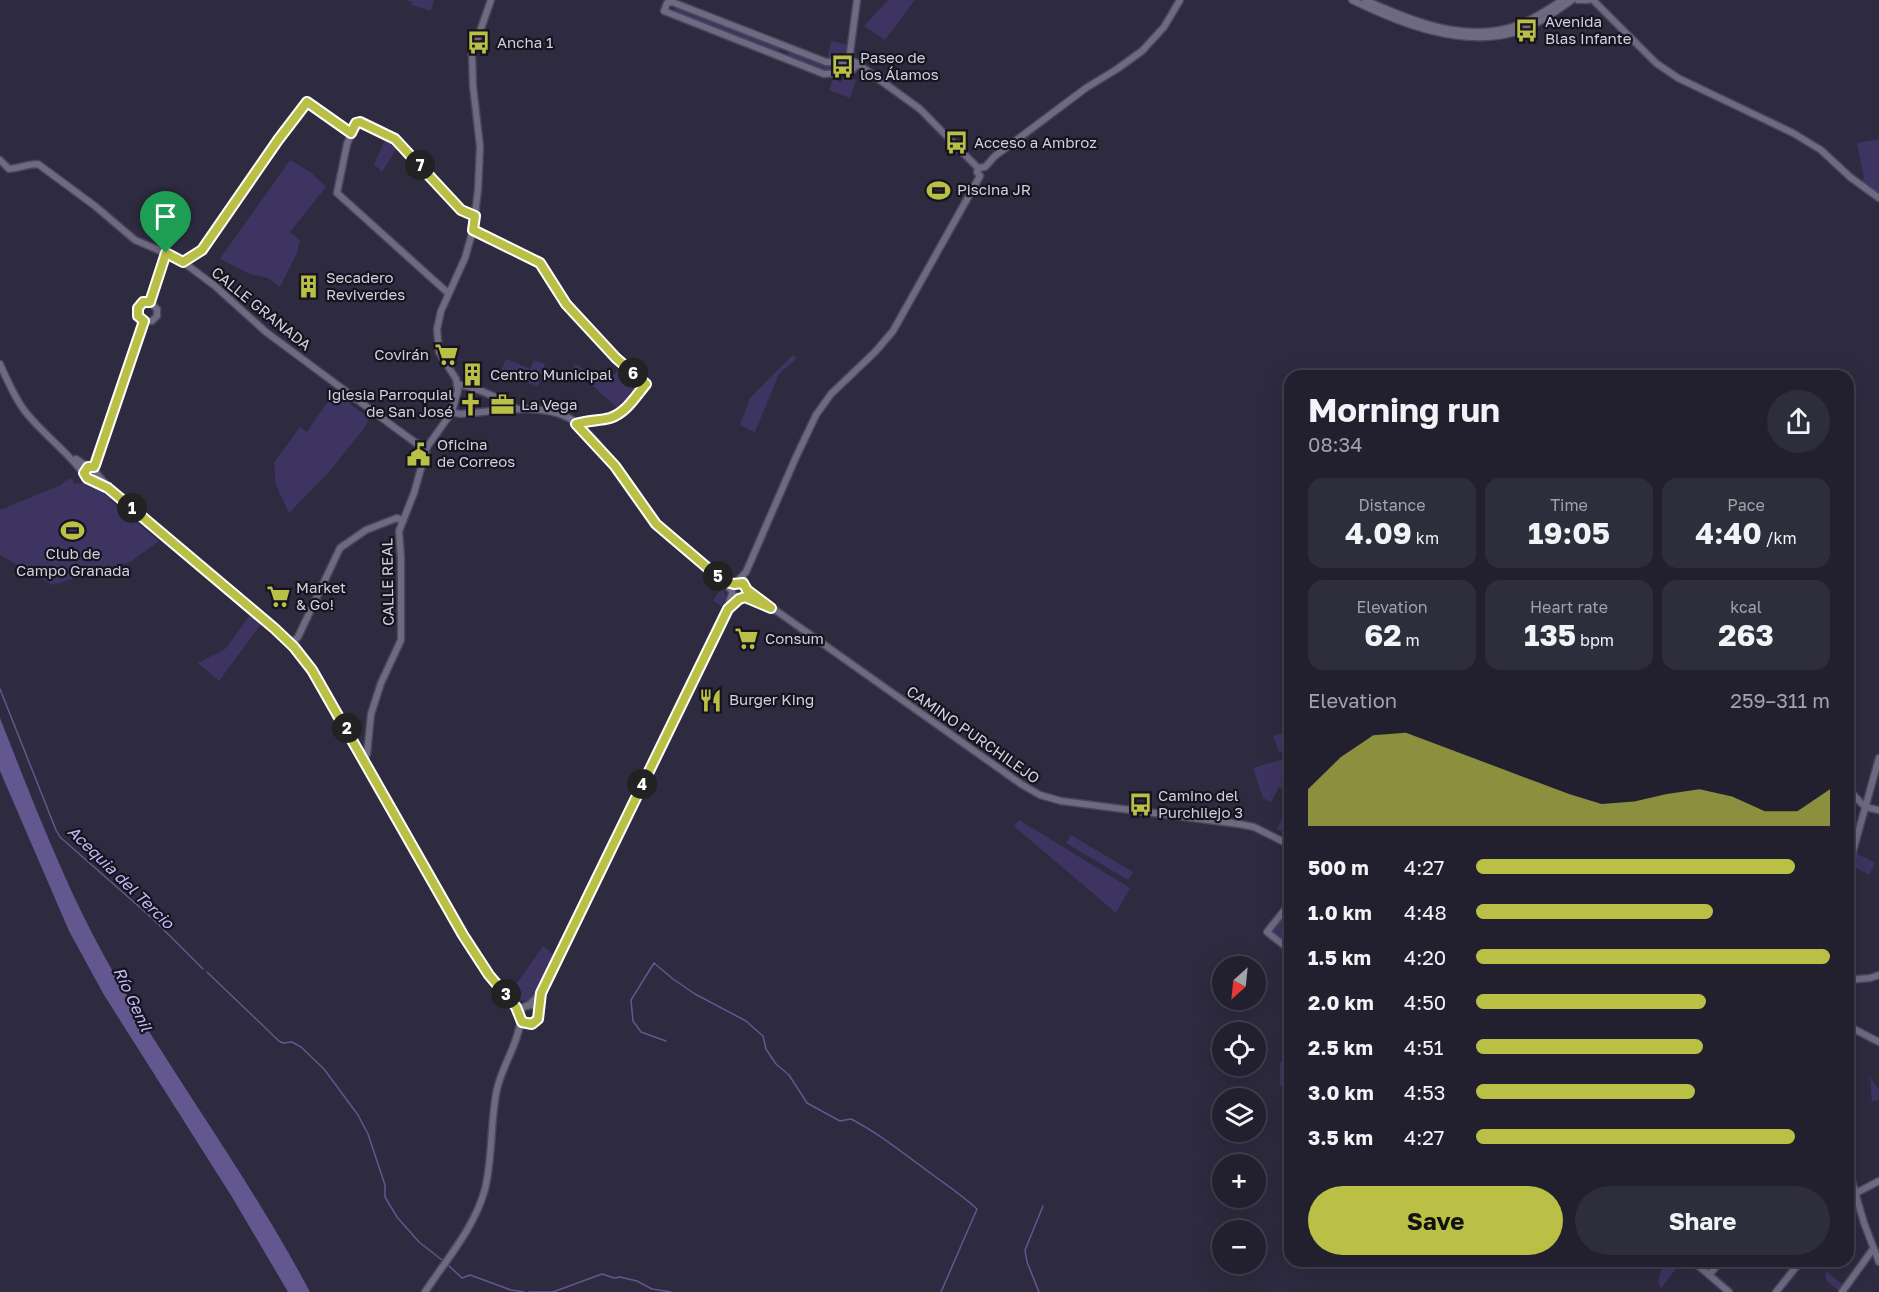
<!DOCTYPE html>
<html lang="en">
<head>
<meta charset="utf-8">
<style>
	body { margin:0; font-family:"Golos Text",sans-serif; background:#2e2d3b; color:#f1f3f6; height:100vh; display:flex; flex-direction:column; font-size:22px; white-space:nowrap }
	* { box-sizing:border-box; margin:0 }
	p { font-size:20px; color:#a2a3aa }
	.icon { flex:none; width:33px; height:33px; fill:none; stroke:currentColor; stroke-width:2; stroke-linecap:round; stroke-linejoin:round }
	.map { position:relative; flex:1; overflow:hidden }
	.drawer { position:absolute; left:1284px; top:370px; width:570px; height:897px; display:flex; flex-direction:column; background:#22202f; border-radius:18px; box-shadow:0 6px 24px #0002,0 0 0 2px #3f3e4b }
	.drawer>* { flex:none }
	.needle { width:39px; rotate:207deg }
	.fabs { position:absolute; left:1212px; top:956px; display:grid; gap:12px }
	.fabs a { display:grid; place-items:center; width:54px; height:54px; border-radius:50%; background:#22202f; box-shadow:0 6px 24px #0002,0 0 0 2px #3f3e4b; font-size:30px }
	.pin { position:absolute; display:grid; place-items:center; width:51px; height:51px; color:#fff; margin:-62px -26px; border-radius:50% 50% 50% 0; rotate:-45deg; box-shadow:0 0 6px #0007 }
	.pin .icon { rotate:45deg }
	.km { position:absolute; width:30px; height:30px; margin:-15px; border-radius:50%; background:#222; color:#fff; font-size:16px; line-height:30px; text-align:center }
	.round { display:grid; place-items:center; flex:none; width:63px; height:63px; border-radius:32px; background:#2e2d3b }
	.headline { display:flex; align-items:center; justify-content:space-between; height:102px; padding:0 24px }
	h1 { font-size:33px; font-weight:700; line-height:45px }
	.metrics { display:grid; grid-template-columns:repeat(3,1fr); gap:9px; height:102px; padding:6px 24px }
	.metrics div { display:grid; align-content:center; border-radius:15px; background:#2e2d3b; text-align:center }
	.metrics b { font-size:30px; font-weight:700 }
	.metrics small { font-size:16px; font-weight:400 }
	.metrics p { font-size:16px }
	.chart { height:168px; padding:12px 24px }
	.chart p { display:flex; justify-content:space-between }
	.chart svg { width:100%; height:108px; margin-top:6px; fill:#bac045; opacity:.7 }
	.button { display:flex; gap:12px; margin-top:auto; padding:12px 24px }
	.button a { flex:1; height:69px; border-radius:36px; background:#bac045; color:#111; font-size:24px; font-weight:700; line-height:69px; text-align:center }
	.button a+a { background:#2e2d3b; color:#f1f3f6 }
	ul { padding:0 24px; list-style:none; font-size:20px }
	li { display:grid; grid-template-columns:96px 72px 1fr; align-items:center; height:45px }
	li i { height:15px; border-radius:8px; background:#bac045 }
	.map>svg:first-child { display:block }
	.green { fill:#3e3462 }
	.water { fill:#62578e }
	.lines { fill:none; stroke-linecap:round; stroke-linejoin:round }
	.stream { stroke:#62578e; stroke-width:1.5 }
	.minor-casing { stroke:#4b475a; stroke-width:9 }
	.minor { stroke:#6d6a82; stroke-width:6 }
	.route-casing { stroke:#fff; stroke-width:12 }
	.route { stroke:#bac045; stroke-width:8 }
	.labels { text-anchor:middle; stroke-width:4.5; stroke-linejoin:round; paint-order:stroke }
	.poi-label { font-size:15px; fill:#d2d0df; stroke:#16141e; text-anchor:start }
	.street-label { font-size:15px; fill:#d2d0df; stroke:#16141e }
	.water-label { font-size:16px; font-style:italic; fill:#c4b9fc; stroke:#16141e }
</style>
</head>
<body>
<div class="map">
<svg width="1879" height="1292" viewBox="0 0 1879 1292">
	<rect width="100%" height="100%" fill="#2e2a3f"/>
	<g class="green">
		<polygon points="406,0 434,0 431,11 411,5 412,2"/>
		<polygon points="888,0 915,0 885,40 864,26"/>
		<polygon points="676,6 781,45 778,53 672,13"/>
		<polygon points="831,41 850,45 847,58 827,60"/>
		<polygon points="789,48 843,64 843,69 824,72 787,57"/>
		<polygon points="844,76 856,80 850,98 829,90 833,79 841,82"/>
		<polygon points="387,136 398,146 382,172 374,164"/>
		<polygon points="1879,139 1879,194 1861,182 1864,178 1857,143"/>
		<polygon points="290,160 310,172 326,187 290,232 300,240 297,253 280,287 268,278 250,274 220,259"/>
		<polygon points="793,355 797,358 779,374 755,432 740,425 750,398"/>
		<polygon points="506,359 530,369 534,360 545,364 538,386 500,374"/>
		<polygon points="575,364 605,383 622,367 642,384 621,411 573,368"/>
		<polygon points="337,388 353,399 350,404 364,414 368,420 365,427 329,472 289,513 276,485 274,463 300,427 307,432"/>
		<path d="M72,478L74,484C88,480 100,489 111,499L110,500L159,541L130,562L52,585L0,555V510L63,484V482Z"/>
		<polygon points="723,586 726,597 722,606 713,601"/>
		<polygon points="251,614 262,623 219,681 198,663 225,649"/>
		<polygon points="1290,731 1290,749 1279,752 1273,736"/>
		<polygon points="1290,757 1281,781 1290,786 1290,793 1279,787 1271,802 1263,798 1253,768"/>
		<polygon points="1290,803 1290,833 1289,835 1277,829"/>
		<polygon points="1019,820 1130,888 1116,913 1014,826"/>
		<polygon points="1071,835 1133,872 1128,880 1066,843"/>
		<polygon points="1856,853 1875,863 1869,875 1853,866"/>
		<polygon points="1290,908 1290,945 1272,932"/>
		<polygon points="543,946 555,956 536,996 531,1000 519,1001 510,993"/>
		<polygon points="1290,1055 1290,1091 1280,1085 1280,1063"/>
		<polygon points="1870,1077 1879,1090 1879,1099 1872,1102"/>
		<polygon points="1664,1262 1681,1262 1661,1288 1658,1281"/>
		<polygon points="1827,1272 1843,1285 1839,1291 1827,1281 1825,1275"/>
	</g>
	<path class="water" d="M0,718C36,809 71,902 122,987C183,1090 254,1186 310,1292H288L232,1197L104,995L69,931L0,771Z"/>
	<g class="lines">
		<g class="stream">
			<polyline points="0,689 56,830 60,837 152,918 203,969"/>
			<polyline points="207,972 279,1041 283,1043 292,1042 301,1047 324,1069 358,1115 368,1134 385,1185 385,1197 397,1217 419,1242 442,1260"/>
			<path d="M666,1041L641,1032L633,1021L631,1000L654,963L673,979L695,994L746,1021L763,1036L766,1049L776,1064L789,1075L807,1103L840,1121L851,1119C882,1135 905,1155 933,1175C948,1186 963,1196 977,1209L941,1292"/>
			<polyline points="448,1265 462,1278 470,1275 511,1290 524,1292"/>
			<polyline points="529,1292 553,1292 602,1274 614,1278 620,1277 637,1281 652,1289 671,1292"/>
			<polyline points="1039,1292 1027,1262 1025,1250 1043,1206"/>
		</g>
		<defs>
			<g id="minor">
				<path d="M1352,0C1401,24 1462,48 1516,32C1537,25 1555,12 1572,0"/>
				<path d="M1365,0C1412,21 1466,44 1518,25C1534,19 1548,9 1563,0"/>
				<polyline points="1578,0 1588,0"/>
				<polyline points="1593,0 1656,63 1678,78 1793,133 1821,150 1850,177 1879,198"/>
				<polyline points="672,2 667,3 664,11 824,74 839,73 846,70 851,71 856,66"/>
				<polyline points="672,2 826,62 846,62"/>
				<polyline points="849,60 857,0"/>
				<polyline points="855,62 920,109 978,168"/>
				<path d="M0,160L9,169C20,168 28,164 38,164L95,206L135,240L175,257L183,262L215,286L266,332L394,427L416,443L427,447"/>
				<polyline points="978,168 985,167 995,156 1086,88 1117,69 1142,51 1164,27 1180,0"/>
				<path d="M473,230L540,263L566,304L616,358L646,384C635,396 626,413 610,418C599,421 588,420 576,424"/>
				<polyline points="183,262 202,250 277,140 307,102 351,133"/>
				<polyline points="448,293 337,193 347,144 356,123 360,121 395,139 461,210 475,216"/>
				<polyline points="150,302 166,253"/>
				<polyline points="144,321 152,321 157,316 157,309 150,302"/>
				<polyline points="144,321 138,316 138,308 143,302 150,302"/>
				<path d="M0,364C7,380 14,396 24,410C43,435 69,452 87,478H94L97,474L94,467L144,321"/>
				<path d="M457,384C479,388 499,398 517,409"/>
				<path d="M452,412L460,414C492,412 539,402 569,418C584,426 606,453 616,468C629,486 641,507 656,523C678,548 709,564 731,590"/>
				<polyline points="76,459 85,465 94,467"/>
				<polyline points="97,474 108,487 274,628 294,647 313,670 463,935 489,975 516,1007 520,1015"/>
				<polyline points="747,590 1021,784 1040,795 1061,801 1239,824 1254,827 1290,845"/>
				<polyline points="745,597 762,604"/>
				<polyline points="739,599 733,595 731,588 746,572 796,457 816,415 831,394 875,352 893,331 980,176 977,172 978,168"/>
				<polyline points="291,644 298,637 340,548 366,530 397,518 403,521"/>
				<polyline points="363,756 367,754 371,714 381,683 401,640 401,559 399,531 414,493 427,447 452,412 458,390 456,379 439,352 437,329 441,311 465,258 473,230 478,190 480,147 473,86 472,54 491,0"/>
				<polyline points="1848,789 1865,807 1879,810"/>
				<polyline points="1848,869 1879,758"/>
				<polyline points="1290,903 1267,932 1290,950"/>
				<polyline points="1848,980 1870,978 1879,975"/>
				<circle cx="530" cy="1015" r="10"/>
				<polyline points="528,1006 541,993 727,609 732,594"/>
				<polyline points="1848,1026 1879,1042"/>
				<polyline points="1848,1168 1864,1223 1879,1262"/>
				<polyline points="1848,1201 1856,1193 1879,1181"/>
				<polyline points="1694,1262 1729,1292"/>
				<polyline points="1709,1275 1720,1262"/>
				<path d="M425,1292C446,1260 475,1227 485,1189C493,1156 490,1122 497,1089C503,1064 518,1044 521,1019"/>
				<polyline points="1776,1292 1800,1262"/>
				<polyline points="1842,1292 1873,1249"/>
			</g>
		</defs>
		<use href="#minor" class="minor-casing"/>
		<use href="#minor" class="minor"/>
	</g>
	<g class="lines">
		<defs>
			<path id="route" d="M307,102L351,133L356,123L360,122L395,139L461,210L475,216L473,230L540,263L566,304L616,358L646,384C635,397 626,413 610,418C599,421 587,420 576,424L615,466L656,524L723,581L734,584L743,583L747,590L771,608L745,597L739,599L728,609L541,993L538,1019L532,1024L522,1022L516,1007L489,975L463,935L312,670L294,647L274,628L108,488L87,478L84,473L88,467H94L95,465L144,321L138,316V308L143,302H150L166,253L183,262L202,250L278,140Z"/>
		</defs>
		<use href="#route" class="route-casing"/>
		<use href="#route" class="route"/>
	</g>
	<defs>
		<symbol id="bus-bare" viewBox="-9 -9 18 18"><path d="M-5-6H5V4H4V6H2V4H-2V6H-4V4H-5ZM-3.5-4V0h7V-4ZM-3.5 1.2v1.5H-2V1.2ZM2 1.2v1.5H3.5V1.2Z" fill="#bac045" stroke="#16141e" stroke-width="2.5" paint-order="stroke"/></symbol>
		<symbol id="stadium-bare" viewBox="-9 -9 18 18"><path d="M0-5a6.5 5 0 1 0 0 10a6.5 5 0 1 0 0-10ZM-3.5-1.8h7v3.6h-7Z" fill="#bac045" stroke="#16141e" stroke-width="2.5" paint-order="stroke"/></symbol>
		<symbol id="building-bare" viewBox="-9 -9 18 18"><path d="M-4-6H4V6H1V3H-1V6H-4ZM-2.5-4.3h1.7v1.8h-1.7ZM.8-4.3h1.7v1.8H.8ZM-2.5-1h1.7V.8h-1.7ZM.8-1h1.7V.8H.8Z" fill="#bac045" stroke="#16141e" stroke-width="2.5" paint-order="stroke"/></symbol>
		<symbol id="supermarket-bare" viewBox="-9 -9 18 18"><path d="M-6-5.5h2.5l.6 2H6L4.5 2H-2.5L-4.4-4H-6ZM-1.5 3.2a1.3 1.3 0 1 0 .1 0ZM3 3.2a1.3 1.3 0 1 0 .1 0Z" fill="#bac045" stroke="#16141e" stroke-width="2.5" paint-order="stroke"/></symbol>
		<symbol id="church-bare" viewBox="-9 -9 18 18"><path d="M-1.2-6h2.4v3.5h3.3v2.4h-3.3V6h-2.4V-.1h-3.3v-2.4h3.3Z" fill="#bac045" stroke="#16141e" stroke-width="2.5" paint-order="stroke"/></symbol>
		<symbol id="office-bare" viewBox="-9 -9 18 18"><path d="M-6-3h4V-5.5h4V-3h4V5H-6ZM-1-4.5V-3h2v-1.5ZM-6 0V1H6V0Z" fill="#bac045" stroke="#16141e" stroke-width="2.5" paint-order="stroke"/></symbol>
		<symbol id="civic-bare" viewBox="-9 -9 18 18"><path d="M-.6-6.5H3V-4.5H.6V-3L4-1V1h2V6H-6V1h2V-1L-.6-3ZM-1.2 2.5V6h2.4V2.5Z" fill="#bac045" stroke="#16141e" stroke-width="2.5" paint-order="stroke"/></symbol>
		<symbol id="restaurant-bare" viewBox="-9 -9 18 18"><path d="M-5-6h1v4h1v-4h1v4h1v-4h1v5L-1.5 .5V6h-2V.5L-5-1ZM5-6V6H3V1.5H1.5Q1.5-4 5-6Z" fill="#bac045" stroke="#16141e" stroke-width="2.5" paint-order="stroke"/></symbol>
	</defs>
	<g fill-rule="evenodd">
		<use href="#bus-bare" x="1510" y="14" width="33" height="33"/>
		<use href="#bus-bare" x="462" y="26" width="33" height="33"/>
		<use href="#bus-bare" x="826" y="50" width="33" height="33"/>
		<use href="#bus-bare" x="940" y="126" width="33" height="33"/>
		<use href="#stadium-bare" x="922" y="174" width="33" height="33"/>
		<use href="#building-bare" x="292" y="270" width="33" height="33"/>
		<use href="#supermarket-bare" x="430" y="338" width="33" height="33"/>
		<use href="#building-bare" x="456" y="358" width="33" height="33"/>
		<use href="#church-bare" x="454" y="388" width="33" height="33"/>
		<use href="#office-bare" x="486" y="388" width="33" height="33"/>
		<use href="#civic-bare" x="402" y="438" width="33" height="33"/>
		<use href="#stadium-bare" x="56" y="514" width="33" height="33"/>
		<use href="#supermarket-bare" x="262" y="580" width="33" height="33"/>
		<use href="#supermarket-bare" x="730" y="622" width="33" height="33"/>
		<use href="#restaurant-bare" x="694" y="684" width="33" height="33"/>
		<use href="#bus-bare" x="1124" y="788" width="33" height="33"/>
	</g>
	<g class="labels">
		<g class="poi-label">
			<text x="1545" y="27">Avenida<tspan x="1545" dy="17">Blas Infante</tspan></text>
			<text x="497" y="48">Ancha 1</text>
			<text x="860" y="63">Paseo de<tspan x="860" dy="17">los Álamos</tspan></text>
			<text x="974" y="148">Acceso a Ambroz</text>
			<text x="957" y="195">Piscina JR</text>
			<text x="326" y="283">Secadero<tspan x="326" dy="17">Reviverdes</tspan></text>
			<text x="429" y="360" text-anchor="end">Covirán</text>
			<text x="490" y="380">Centro Municipal</text>
			<text x="453" y="400" text-anchor="end">Iglesia Parroquial<tspan x="453" dy="17">de San José</tspan></text>
			<text x="521" y="410">La Vega</text>
			<text x="437" y="450">Oficina<tspan x="437" dy="17">de Correos</tspan></text>
			<text x="73" y="559" text-anchor="middle">Club de<tspan x="73" dy="17">Campo Granada</tspan></text>
			<text x="296" y="593">Market<tspan x="296" dy="17">&amp; Go!</tspan></text>
			<text x="765" y="644">Consum</text>
			<text x="729" y="705">Burger King</text>
			<text x="1158" y="801">Camino del<tspan x="1158" dy="17">Purchilejo 3</tspan></text>
		</g>
		<g class="street-label">
			<text transform="translate(261 309) rotate(39)" y="5">CALLE GRANADA</text>
			<text transform="translate(388 582) rotate(-91)" y="5">CALLE REAL</text>
			<text transform="translate(973 735) rotate(35)" y="5">CAMINO PURCHILEJO</text>
		</g>
		<g class="water-label">
			<text transform="translate(121 877) rotate(44)" y="6">Acequia del Tercio</text>
			<text transform="translate(133 999) rotate(65)" y="6">Río Genil</text>
		</g>
	</g>
</svg>
<div class="fabs">
<a><svg class="needle" viewBox="-14 -14 28 28"><path d="M0-13l5 13h-10z" fill="#e53935"/><path d="M0 13l5-13h-10z" fill="#a2a3aa"/></svg></a>
<a><svg class="icon" aria-label="locate" viewBox="0 0 24 24"><circle cx="12" cy="12" r="6"/><path d="M12 2v4M12 18v4M2 12h4M18 12h4"/></svg></a>
<a><svg class="icon" aria-label="layers" viewBox="0 0 24 24"><path d="M12 4l9 5-9 5-9-5zM3 14l9 5 9-5"/></svg></a>
<a>+</a>
<a>−</a>
</div>
<div class="pin" style="left:166px;top:253px;background:#1e9e55"><svg class="icon" aria-label="arrive" viewBox="0 0 24 24"><path d="M6 21V4h12l-3 4 3 4H6"/></svg></div>
<b class="km" style="left:132px;top:508px">1</b>
<b class="km" style="left:347px;top:728px">2</b>
<b class="km" style="left:506px;top:994px">3</b>
<b class="km" style="left:642px;top:784px">4</b>
<b class="km" style="left:718px;top:576px">5</b>
<b class="km" style="left:633px;top:373px">6</b>
<b class="km" style="left:420px;top:165px">7</b>
<section class="drawer">
<div class="headline"><div><h1>Morning run</h1><p>08:34</p></div><a class="round"><svg class="icon" aria-label="share" viewBox="0 0 24 24"><path d="M12 15V3M7 8l5-5 5 5M5 13v7h14v-7"/></svg></a></div>
<div class="metrics">
<div><p>Distance</p><b>4.09<small> km</small></b></div>
<div><p>Time</p><b>19:05</b></div>
<div><p>Pace</p><b>4:40<small> /km</small></b></div>
</div>
<div class="metrics">
<div><p>Elevation</p><b>62<small> m</small></b></div>
<div><p>Heart rate</p><b>135<small> bpm</small></b></div>
<div><p>kcal</p><b>263</b></div>
</div>
<div class="chart"><p><span>Elevation</span>259–311 m</p>
<svg viewBox="0 0 160 44" preserveAspectRatio="none"><path d="M0 44V29L10 16L20 7L30 6L40 11L50 16L60 21L70 26L80 31L90 35L100 34L110 31L120 29L130 32L140 38L150 38L160 29V44z"/></svg>
</div>
<ul>
<li><b>500 m</b>4:27<i style="width:90%"></i></li>
<li><b>1.0 km</b>4:48<i style="width:67%"></i></li>
<li><b>1.5 km</b>4:20<i style="width:100%"></i></li>
<li><b>2.0 km</b>4:50<i style="width:65%"></i></li>
<li><b>2.5 km</b>4:51<i style="width:64%"></i></li>
<li><b>3.0 km</b>4:53<i style="width:62%"></i></li>
<li><b>3.5 km</b>4:27<i style="width:90%"></i></li>
</ul>
<div class="button"><a>Save</a><a>Share</a></div>
</section>
</div>
</body>
</html>
